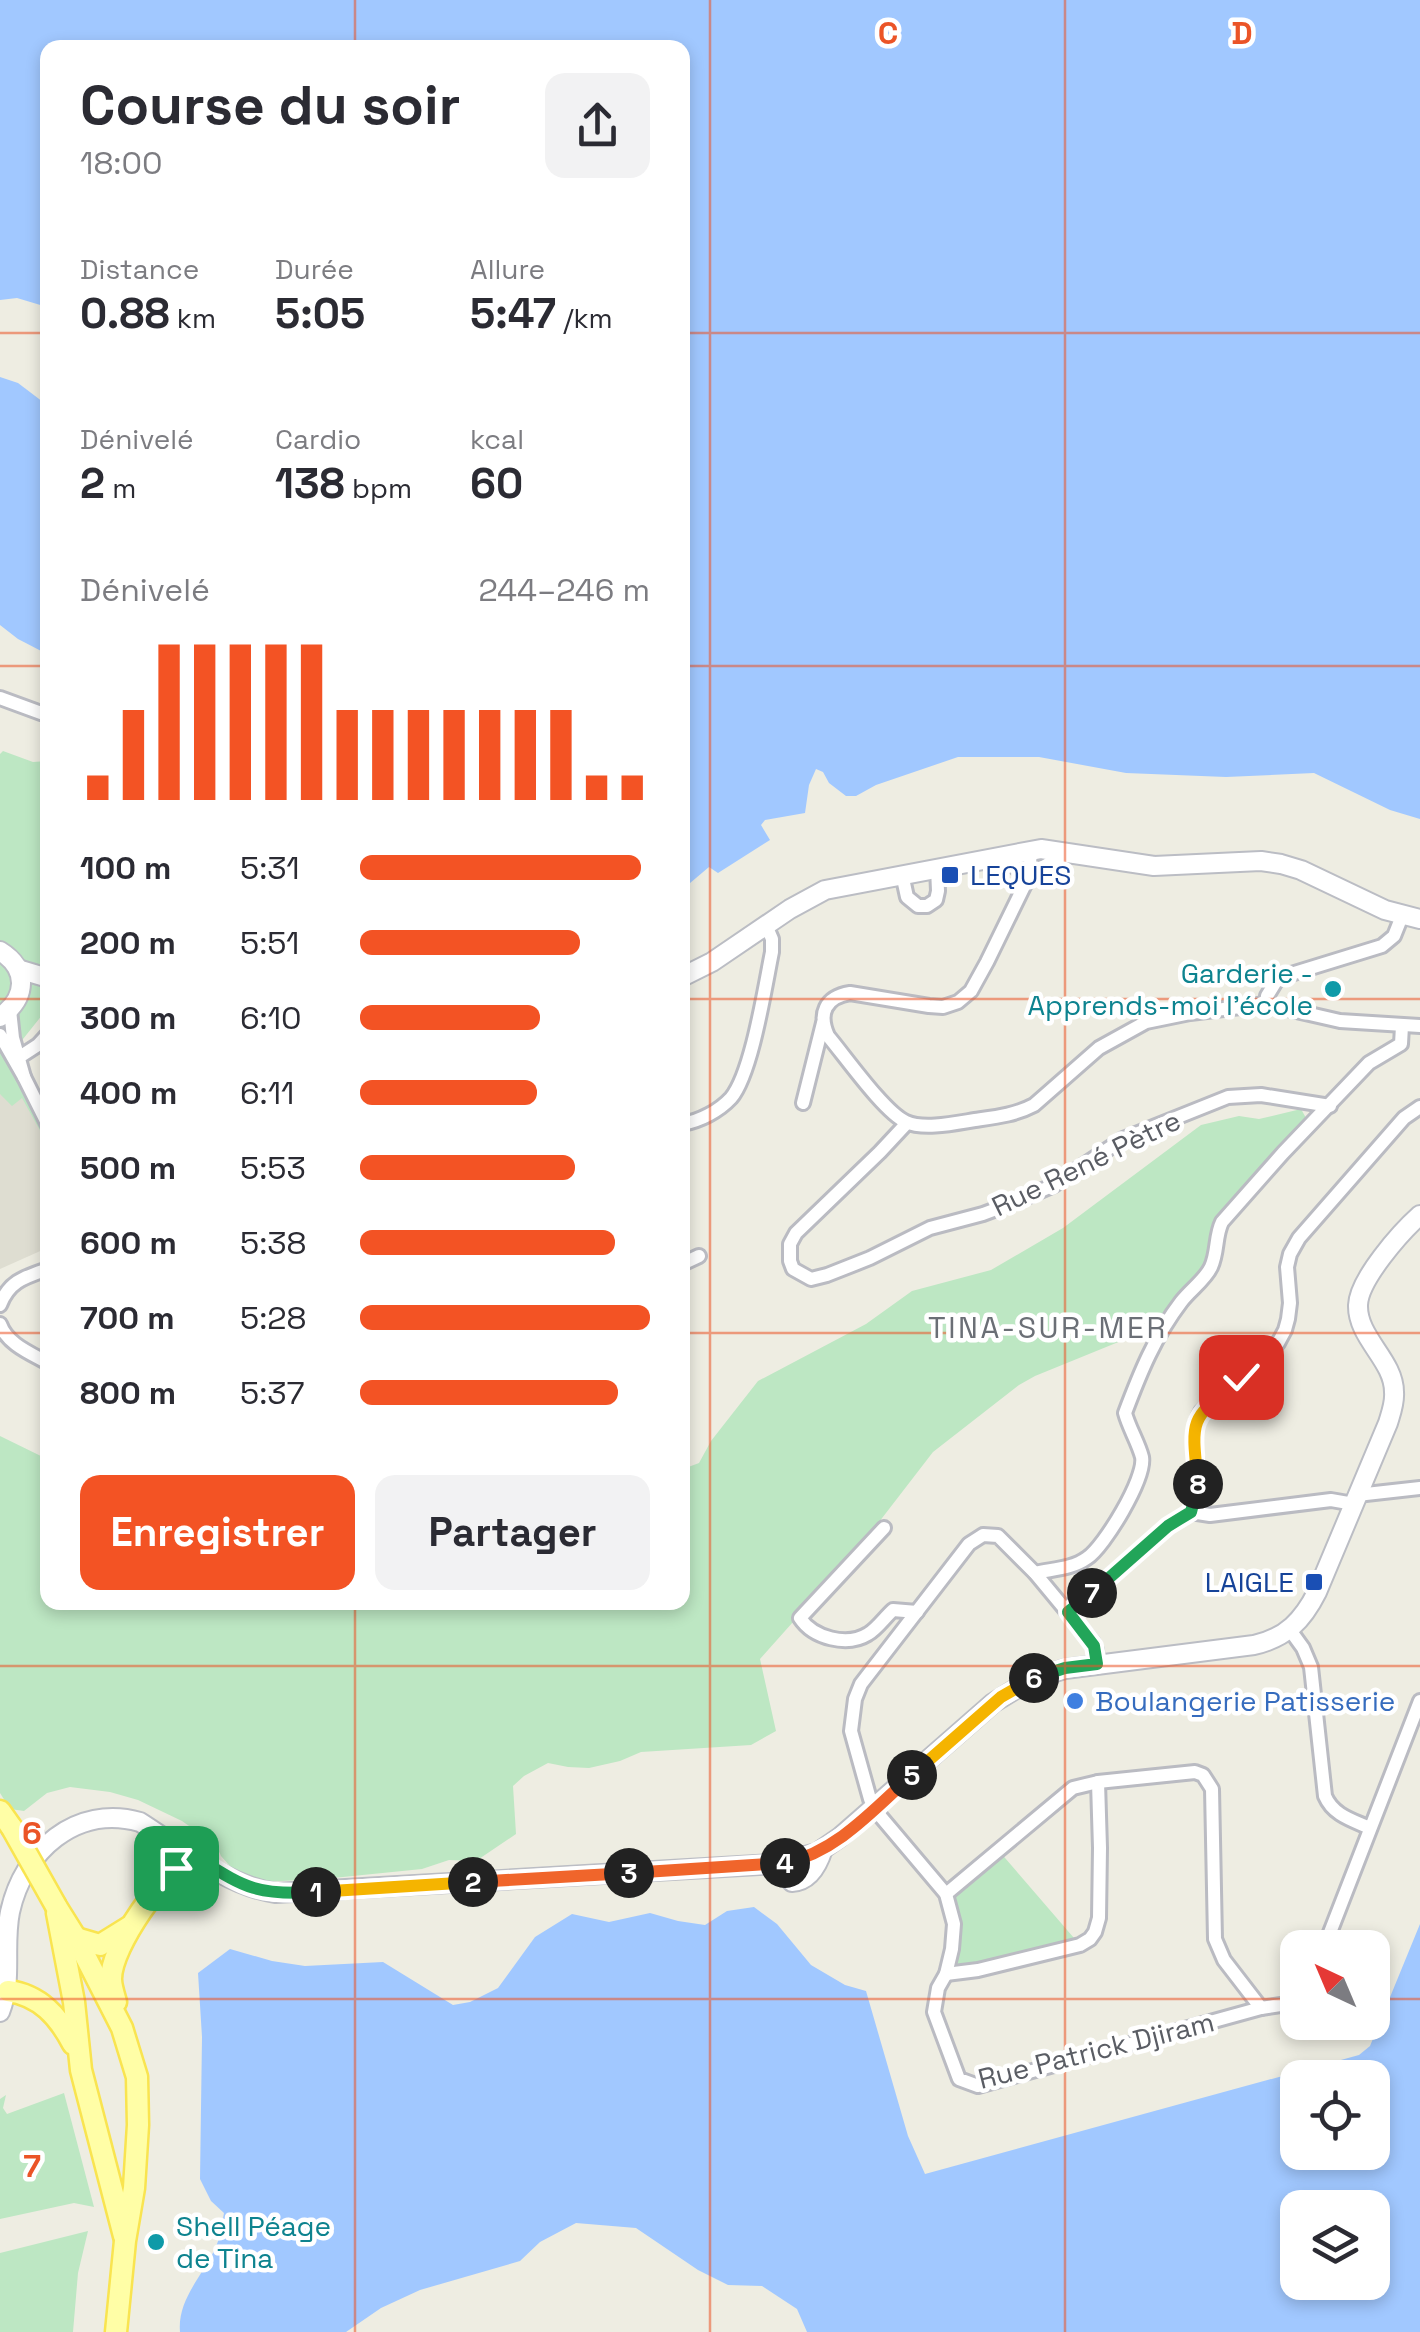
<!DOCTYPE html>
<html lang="fr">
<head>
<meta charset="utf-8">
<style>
	body { margin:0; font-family:"Space Grotesk",sans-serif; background:#f2f2f3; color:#2b2b33; height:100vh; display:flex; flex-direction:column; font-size:38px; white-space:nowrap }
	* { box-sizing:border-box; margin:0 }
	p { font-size:32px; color:#7c7c81 }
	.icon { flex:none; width:55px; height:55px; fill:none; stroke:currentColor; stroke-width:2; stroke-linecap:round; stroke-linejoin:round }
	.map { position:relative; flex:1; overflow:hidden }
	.details { position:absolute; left:40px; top:40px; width:650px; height:1570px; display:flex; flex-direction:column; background:#fff; border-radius:20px; box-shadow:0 5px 15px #0003 }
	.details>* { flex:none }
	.needle { width:65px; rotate:316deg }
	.tools { position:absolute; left:1280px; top:1930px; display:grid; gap:20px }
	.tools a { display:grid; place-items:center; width:110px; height:110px; border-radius:20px; background:#fff; box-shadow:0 5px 15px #0003; font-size:50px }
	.pin { position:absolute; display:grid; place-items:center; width:85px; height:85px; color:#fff; margin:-42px; border-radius:20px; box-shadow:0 5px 15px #0006 }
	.km { position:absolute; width:50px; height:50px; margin:-25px; border-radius:50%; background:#222; color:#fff; font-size:28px; line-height:50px; text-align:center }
	.round { display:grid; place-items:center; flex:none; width:105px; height:105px; border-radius:20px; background:#f2f2f3 }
	.summary { display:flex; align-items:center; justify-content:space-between; height:170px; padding:0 40px }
	h1 { font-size:55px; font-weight:700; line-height:75px }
	.figures { display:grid; grid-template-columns:repeat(3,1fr); gap:15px; height:170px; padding:10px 40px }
	.figures div { display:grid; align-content:center }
	.figures b { font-size:42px; font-weight:700 }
	.figures small { font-size:28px; font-weight:400 }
	.figures p { font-size:28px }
	.chart { height:280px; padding:20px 40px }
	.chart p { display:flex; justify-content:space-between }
	.chart svg { width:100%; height:180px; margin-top:10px; stroke:#f35324; stroke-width:6 }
	.action { display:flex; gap:20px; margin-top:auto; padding:20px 40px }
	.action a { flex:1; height:115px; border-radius:20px; background:#f35324; color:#fff; font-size:40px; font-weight:700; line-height:115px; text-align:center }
	.action a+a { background:#f2f2f3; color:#2b2b33 }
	ul { padding:0 40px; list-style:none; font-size:32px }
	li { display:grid; grid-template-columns:160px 120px 1fr; align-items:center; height:75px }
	li i { height:25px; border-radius:12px; background:#f35324 }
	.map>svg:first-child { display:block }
	.education { fill:#deddd1 }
	.green { fill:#bde7c3 }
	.water { fill:#a1c8ff; fill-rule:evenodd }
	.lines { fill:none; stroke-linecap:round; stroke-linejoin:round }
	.minor-casing { stroke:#babbc2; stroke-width:18 }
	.secondary-casing { stroke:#bbbdc4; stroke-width:22 }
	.primary-casing { stroke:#f9e450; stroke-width:25 }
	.minor { stroke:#fff; stroke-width:12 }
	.secondary { stroke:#fff; stroke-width:18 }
	.primary { stroke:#fffea6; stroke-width:20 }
	.primary-bridge-casing { stroke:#f9e450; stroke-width:25; stroke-linecap:butt }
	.primary-bridge { stroke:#fffea6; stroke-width:20 }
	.split-1-casing { stroke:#fff; stroke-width:20 }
	.split-2-casing { stroke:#fff; stroke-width:20 }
	.split-3-casing { stroke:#fff; stroke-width:20 }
	.split-4-casing { stroke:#fff; stroke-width:20 }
	.split-5-casing { stroke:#fff; stroke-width:20 }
	.split-6-casing { stroke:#fff; stroke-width:20 }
	.split-7-casing { stroke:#fff; stroke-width:20 }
	.split-8-casing { stroke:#fff; stroke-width:20 }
	.split-9-casing { stroke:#fff; stroke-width:20 }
	.split-1 { stroke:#22a559; stroke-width:12 }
	.split-2 { stroke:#f5b400; stroke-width:12 }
	.split-3 { stroke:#f0652b; stroke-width:12 }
	.split-4 { stroke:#f0652b; stroke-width:12 }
	.split-5 { stroke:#f0652b; stroke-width:12 }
	.split-6 { stroke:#f5b400; stroke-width:12 }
	.split-7 { stroke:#22a559; stroke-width:12 }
	.split-8 { stroke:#22a559; stroke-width:12 }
	.split-9 { stroke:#f5b400; stroke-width:12 }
	.grid { fill:none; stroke:#eb5427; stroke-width:2.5; stroke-opacity:0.55 }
	.transit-dot { fill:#1a4fb4; stroke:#fff; stroke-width:4 }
	.culture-dot { fill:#0f9aa8; stroke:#fff; stroke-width:4 }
	.shop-dot { fill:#3f7fe0; stroke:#fff; stroke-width:4 }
	.labels { text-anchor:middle; stroke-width:9; stroke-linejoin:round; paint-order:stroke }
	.transit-label { font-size:28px; fill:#164399; stroke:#fff; text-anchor:start }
	.culture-label { font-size:28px; fill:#0d838f; stroke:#fff; text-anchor:end }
	.street-label { font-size:28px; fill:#5a5d64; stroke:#fff }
	.shop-label { font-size:28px; fill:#366cbe; stroke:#fff; text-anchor:start }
	.neighbourhood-label { font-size:30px; letter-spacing:2.5px; fill:#6b6f76; stroke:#fff }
	.grid-label { font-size:32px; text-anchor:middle; font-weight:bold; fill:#eb5427; stroke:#fff; stroke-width:9; stroke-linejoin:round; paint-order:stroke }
</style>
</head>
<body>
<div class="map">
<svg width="1420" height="2332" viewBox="0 0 1420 2332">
	<rect width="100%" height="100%" fill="#eeede2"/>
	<polygon class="education" points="0,1093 22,1097 48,1143 47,1248 0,1269"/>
	<g class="green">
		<polygon points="3,751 33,762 47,761 47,1009 11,1054 47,1126 47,1143 22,1098 12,1106 0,1094 0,754"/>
		<polygon points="1301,1109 1306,1118 1228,1202 1212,1224 1209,1252 1202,1270 1183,1288 1157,1320 1143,1332 1035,1376 1019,1385 933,1452 859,1548 760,1659 776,1731 751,1745 641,1752 620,1761 589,1768 568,1767 548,1763 524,1776 513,1786 516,1834 476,1861 449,1860 422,1869 323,1879 260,1882 236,1873 221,1856 216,1845 182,1821 138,1800 110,1792 70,1787 47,1793 24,1811 10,1809 0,1793 0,1436 47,1459 48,1602 682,1602 683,1469 699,1463 711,1441 758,1381 866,1324 912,1291 991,1270 1063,1228 1201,1125 1239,1116 1259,1119"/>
		<polygon points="999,1851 1080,1945 946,1974 952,1949 946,1894"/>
		<polygon points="64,2093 94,2207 74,2203 0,2219 0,2099 6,2095 3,2108 7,2114"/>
		<polygon points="88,2231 78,2273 73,2332 0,2332 0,2253"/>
	</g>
	<g class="water">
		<polygon points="0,0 1420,0 1420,819 1390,810 1314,773 1226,777 1126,773 1039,757 958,757 876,785 856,796 846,796 829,783 823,772 816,769 809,785 805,813 765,820 761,825 770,840 718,873 709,867 683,889 682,48 48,48 47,307 17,298 0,300"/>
		<polygon points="0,377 18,383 47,405 47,654 18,639 0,625"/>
		<path d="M754,1907L777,1924L811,1965L845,1985L866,1991L908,2136L925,2174L1359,2055L1370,2046L1420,1924V2332H807L797,2309L762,2286L728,2285L698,2270L636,2228L576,2223L540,2242L520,2261L420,2290L381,2308L346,2332H180C177,2298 205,2274 217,2244C221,2234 222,2223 224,2213L211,2201L200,2179L202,2037L198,1973L230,1949L272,1961L305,1966L383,1962L453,2005L470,2002L498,1988L535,1937L572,1914L609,1922L650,1913L678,1921L705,1925L727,1911ZM1298,2078H1372V2152H1298ZM1298,2208H1372V2282H1298Z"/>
	</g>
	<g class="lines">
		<defs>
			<g id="minor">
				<polyline points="0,698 41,713 48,710"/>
				<path d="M1031,851L1029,876L987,962L971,991L958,1002L943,1007L929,1006L850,993C825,997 818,1014 828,1036C845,1056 884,1112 906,1122C924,1130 956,1123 975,1120C996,1117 1015,1115 1034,1105L1099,1048L1146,1022L1190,1013L1266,1004L1340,1021L1420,1026"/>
				<path d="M997,858C1012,863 1021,868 1025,884L1041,868L1068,853"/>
				<polyline points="902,874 907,897 918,906 927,906 936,900 938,891 937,868"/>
				<polyline points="1266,1004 1267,996 1278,978 1382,946 1394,936 1402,916"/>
				<polyline points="0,1035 24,1077 13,1038 10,1010"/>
				<polyline points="18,1058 38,1045 48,1034"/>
				<polyline points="24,1077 48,1125"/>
				<polyline points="803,1103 823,1023"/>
				<polyline points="907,1123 880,1152 796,1233 790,1244 790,1261 793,1269 811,1279 827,1275 870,1258 930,1228 983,1214 1015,1202 1054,1185 1123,1139 1228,1097 1261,1095 1330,1106"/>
				<path d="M682,1124C700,1121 719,1111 731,1098C752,1073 765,986 772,952V939L766,925"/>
				<polyline points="682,1264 699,1256"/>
				<path d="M0,1305C9,1281 25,1277 48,1269"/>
				<path d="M0,1324C7,1344 30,1353 48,1363"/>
				<polyline points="1357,1495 1420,1488"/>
				<polyline points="1191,1512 1210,1515 1331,1500 1354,1504"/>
				<path d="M884,1528L800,1618C813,1638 847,1647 868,1634C877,1629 885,1617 893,1610L917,1612"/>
				<path d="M1035,1573C1052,1569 1072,1569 1087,1558C1104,1547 1146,1478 1142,1457C1138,1442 1129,1428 1125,1413C1140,1373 1155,1336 1181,1302C1190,1290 1205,1280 1211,1267C1218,1252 1215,1236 1222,1222L1283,1153L1369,1063L1401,1044L1402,1026"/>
				<path d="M1069,1612L1168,1526L1191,1512C1193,1504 1197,1495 1198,1487C1201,1460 1186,1438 1201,1412L1278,1343L1285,1330L1288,1319L1290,1303L1287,1267L1290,1254L1299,1238L1404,1118L1420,1107"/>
				<path d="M1290,1630L1303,1648L1311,1667L1325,1796C1333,1815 1352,1820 1370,1828"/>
				<polyline points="1097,1664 1096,1650 1093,1643 1035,1573 998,1536 983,1535 969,1544 861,1684 855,1699 851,1731 870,1799 881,1817 946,1894 954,1924 952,1949 946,1974 938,1988 934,2012 959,2079 978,2086 1261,2008 1287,2004 1298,2000"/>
				<polyline points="946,1894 1073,1788 1098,1782 1195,1772 1203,1775 1212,1789 1215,1939 1224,1960 1261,2008"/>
				<polyline points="1324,1948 1420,1701"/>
				<polyline points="946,1974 978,1970 1080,1945 1090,1939 1095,1932 1099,1918 1100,1848 1098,1782"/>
			</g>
			<g id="secondary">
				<path d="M0,951C29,969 27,998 0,1017"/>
				<polyline points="18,969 48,978"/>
				<polyline points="682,977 712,962 790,909 825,890 1041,849 1154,866 1261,861 1281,864 1301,870 1385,910 1420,919"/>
				<path d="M782,1863L785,1875L792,1882C809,1881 818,1865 823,1849"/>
				<path d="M0,2012C13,1979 3,1947 10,1912C23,1851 76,1804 140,1822C181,1848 227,1886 276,1893L775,1864L817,1853L840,1837L993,1703L1032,1679L1065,1669L1254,1645C1286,1638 1303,1620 1317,1592L1388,1423C1391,1413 1395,1403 1394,1392C1394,1360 1357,1338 1358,1305C1359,1279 1401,1232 1420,1215"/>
			</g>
			<g id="primary">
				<polyline points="0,1811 12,1828"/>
				<polyline points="56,1906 76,1938 122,2028 137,2077 138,2125 134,2188 125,2241 116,2332"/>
				<polyline points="57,1913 74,2002 81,2070 124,2236"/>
				<polyline points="76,1938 100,1945 129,1927"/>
				<path d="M8,1991C40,1995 59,2017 73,2044"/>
				<path d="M116,2002C114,1995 111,1986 111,1979C111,1945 165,1873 191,1854"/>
			</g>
		</defs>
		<use href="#minor" class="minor-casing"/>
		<use href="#secondary" class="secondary-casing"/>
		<use href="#primary" class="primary-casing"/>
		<use href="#minor" class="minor"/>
		<use href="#secondary" class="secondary"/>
		<use href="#primary" class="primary"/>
		<defs>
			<polyline id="primary-bridge" points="12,1828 56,1906"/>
		</defs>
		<use href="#primary-bridge" class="primary-bridge-casing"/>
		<use href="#primary-bridge" class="primary-bridge"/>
	</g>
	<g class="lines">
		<defs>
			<path id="split-1" d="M176,1868L191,1854C243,1886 253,1896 316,1892"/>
			<polyline id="split-2" points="316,1892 473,1882"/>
			<polyline id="split-3" points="473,1882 629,1873"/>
			<polyline id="split-4" points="629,1873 785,1863"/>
			<path id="split-5" d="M785,1863C837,1852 874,1809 912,1775"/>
			<polyline id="split-6" points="912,1775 1001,1697 1034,1678"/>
			<polyline id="split-7" points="1034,1678 1065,1668 1097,1664 1094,1646 1068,1612 1092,1593"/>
			<polyline id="split-8" points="1092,1593 1168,1526 1191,1512 1198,1484"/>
			<path id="split-9" d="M1198,1484C1191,1415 1189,1422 1241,1377"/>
		</defs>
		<use href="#split-1" class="split-1-casing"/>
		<use href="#split-2" class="split-2-casing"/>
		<use href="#split-3" class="split-3-casing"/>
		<use href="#split-4" class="split-4-casing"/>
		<use href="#split-5" class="split-5-casing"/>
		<use href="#split-6" class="split-6-casing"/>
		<use href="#split-7" class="split-7-casing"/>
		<use href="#split-8" class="split-8-casing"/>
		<use href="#split-9" class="split-9-casing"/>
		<use href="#split-1" class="split-1"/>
		<use href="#split-2" class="split-2"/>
		<use href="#split-3" class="split-3"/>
		<use href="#split-4" class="split-4"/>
		<use href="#split-5" class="split-5"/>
		<use href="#split-6" class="split-6"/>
		<use href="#split-7" class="split-7"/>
		<use href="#split-8" class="split-8"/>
		<use href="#split-9" class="split-9"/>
	</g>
	<path class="grid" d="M355,0V48M710,0V2332M1065,0V2332M0,333H48M682,333H1420M0,666H48M682,666H1420M0,999H48M682,999H1420M0,1333H48M682,1333H1420M355,1602V2332M0,1666H1420M0,1999H1298M1372,1999H1420"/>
	<g class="transit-dot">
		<rect x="940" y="865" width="20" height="20" rx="5"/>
		<rect x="1304" y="1572" width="20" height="20" rx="5"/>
	</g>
	<g class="culture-dot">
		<circle cx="1333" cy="989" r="10"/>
		<circle cx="156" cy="2242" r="10"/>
	</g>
	<circle class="shop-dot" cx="1075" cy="1701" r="10"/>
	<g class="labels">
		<g class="transit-label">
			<text x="970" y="885">LEQUES</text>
			<text x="1294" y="1592" text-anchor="end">LAIGLE</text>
		</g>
		<g class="culture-label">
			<text x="1313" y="983">Garderie -<tspan x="1313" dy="32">Apprends-moi l'école</tspan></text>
			<text x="176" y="2236" text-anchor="start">Shell Péage<tspan x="176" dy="32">de Tina</tspan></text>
		</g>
		<g class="street-label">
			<text transform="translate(1086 1163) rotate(-26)" y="10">Rue René Pètre</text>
			<text transform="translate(1096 2050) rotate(-14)" y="10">Rue Patrick Djiram</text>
		</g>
		<g class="shop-label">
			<text x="1095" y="1711">Boulangerie Patisserie</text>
		</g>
		<g class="neighbourhood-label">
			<text x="1048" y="1338">TINA-SUR-MER</text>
		</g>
	</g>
	<g class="grid-label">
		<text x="888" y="44">C</text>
		<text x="1242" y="44">D</text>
		<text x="32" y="1844">6</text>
		<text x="32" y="2177">7</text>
	</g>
</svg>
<div class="tools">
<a><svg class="needle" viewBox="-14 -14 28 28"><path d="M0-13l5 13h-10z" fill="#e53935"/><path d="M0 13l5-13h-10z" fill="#7c7c81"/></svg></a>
<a><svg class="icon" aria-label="locate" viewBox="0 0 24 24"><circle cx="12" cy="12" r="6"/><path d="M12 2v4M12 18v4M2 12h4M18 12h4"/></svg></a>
<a><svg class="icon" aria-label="layers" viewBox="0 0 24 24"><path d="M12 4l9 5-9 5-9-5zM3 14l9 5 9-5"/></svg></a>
</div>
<div class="pin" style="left:176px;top:1868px;background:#1e9e55"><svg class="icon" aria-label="arrive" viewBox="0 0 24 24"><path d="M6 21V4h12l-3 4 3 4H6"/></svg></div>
<div class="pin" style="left:1241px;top:1377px;background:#d93025"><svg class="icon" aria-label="check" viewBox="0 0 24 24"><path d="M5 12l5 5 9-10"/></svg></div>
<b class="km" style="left:316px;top:1892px">1</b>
<b class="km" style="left:473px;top:1882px">2</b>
<b class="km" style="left:629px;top:1873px">3</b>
<b class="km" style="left:785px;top:1863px">4</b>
<b class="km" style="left:912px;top:1775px">5</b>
<b class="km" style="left:1034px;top:1678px">6</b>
<b class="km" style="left:1092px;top:1593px">7</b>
<b class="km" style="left:1198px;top:1484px">8</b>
<section class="details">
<div class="summary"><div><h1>Course du soir</h1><p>18:00</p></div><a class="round"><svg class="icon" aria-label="share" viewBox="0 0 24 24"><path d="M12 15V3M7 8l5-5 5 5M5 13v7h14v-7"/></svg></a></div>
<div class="figures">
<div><p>Distance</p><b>0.88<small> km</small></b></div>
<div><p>Durée</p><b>5:05</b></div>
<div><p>Allure</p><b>5:47<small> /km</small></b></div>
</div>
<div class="figures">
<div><p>Dénivelé</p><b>2<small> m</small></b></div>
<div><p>Cardio</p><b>138<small> bpm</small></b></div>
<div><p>kcal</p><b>60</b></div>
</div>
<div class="chart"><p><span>Dénivelé</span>244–246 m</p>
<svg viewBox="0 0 160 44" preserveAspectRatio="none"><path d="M5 44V38M15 44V22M25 44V6M35 44V6M45 44V6M55 44V6M65 44V6M75 44V22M85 44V22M95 44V22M105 44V22M115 44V22M125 44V22M135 44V22M145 44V38M155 44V38"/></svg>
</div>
<ul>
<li><b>100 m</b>5:31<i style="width:97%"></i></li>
<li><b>200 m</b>5:51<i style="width:76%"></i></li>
<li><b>300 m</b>6:10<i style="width:62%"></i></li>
<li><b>400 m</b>6:11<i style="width:61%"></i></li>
<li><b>500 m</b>5:53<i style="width:74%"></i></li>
<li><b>600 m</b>5:38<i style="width:88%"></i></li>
<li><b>700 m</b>5:28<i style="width:100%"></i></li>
<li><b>800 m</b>5:37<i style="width:89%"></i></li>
</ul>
<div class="action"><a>Enregistrer</a><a>Partager</a></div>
</section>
</div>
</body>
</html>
